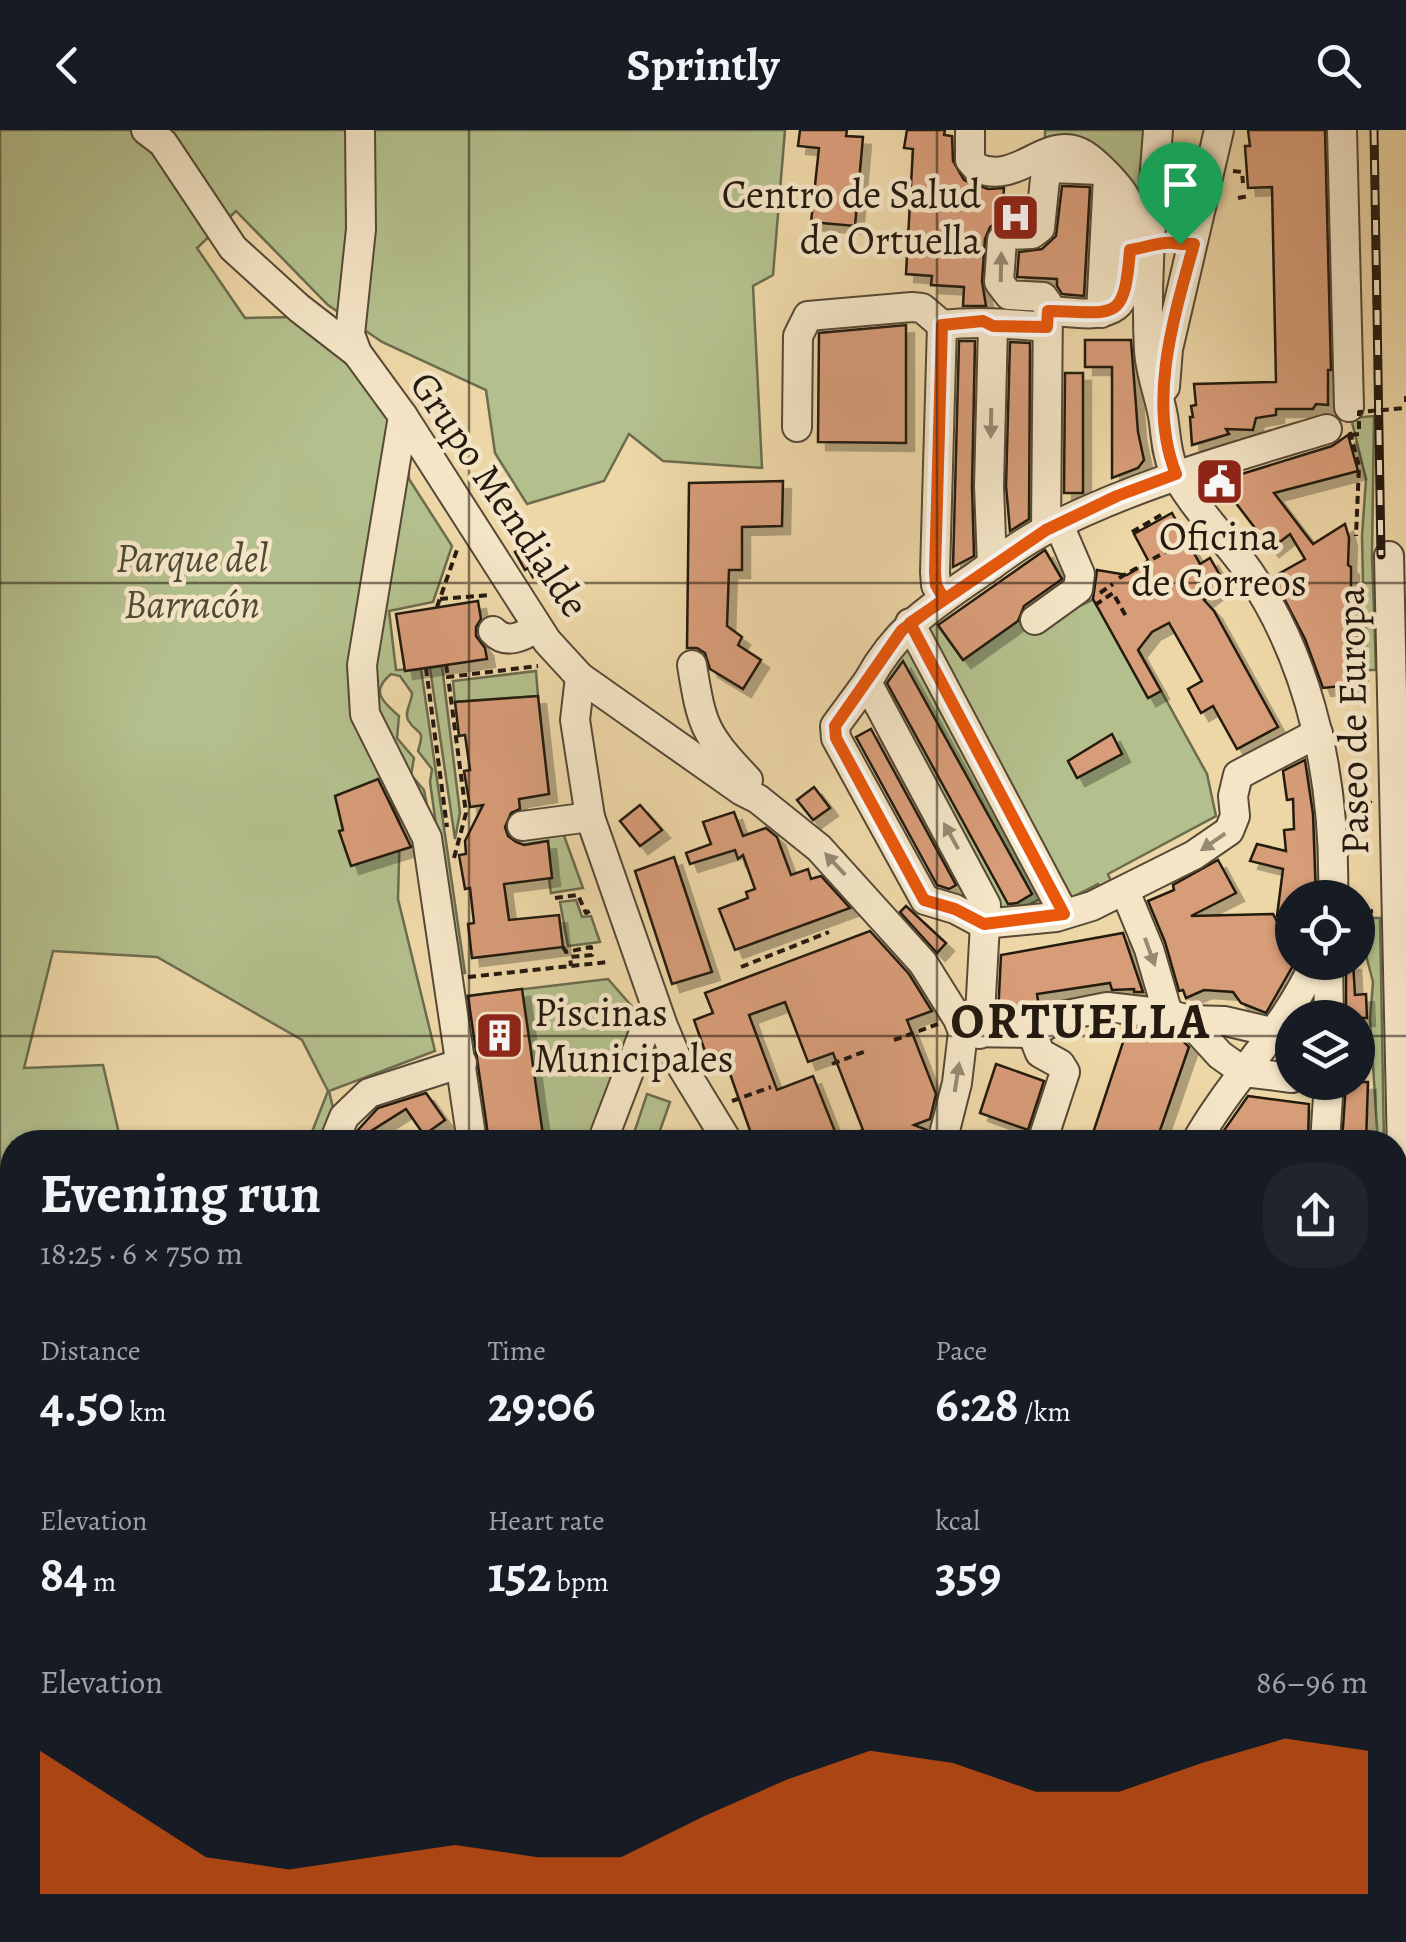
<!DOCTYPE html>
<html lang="en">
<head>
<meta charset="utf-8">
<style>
	body { margin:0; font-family:Alegreya,serif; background:#20242c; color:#f1f3f6; height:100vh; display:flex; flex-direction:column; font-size:38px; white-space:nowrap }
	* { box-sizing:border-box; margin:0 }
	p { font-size:32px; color:#9ea1a6 }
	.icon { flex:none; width:55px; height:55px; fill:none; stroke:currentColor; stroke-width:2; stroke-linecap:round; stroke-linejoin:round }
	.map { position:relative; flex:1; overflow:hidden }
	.sheet { position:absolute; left:0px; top:1000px; width:1408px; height:812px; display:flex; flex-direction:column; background:#171b24; border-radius:40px 40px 0 0; box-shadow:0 2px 8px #0004 }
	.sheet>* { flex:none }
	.controls { position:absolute; left:1275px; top:750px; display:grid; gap:20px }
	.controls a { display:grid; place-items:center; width:100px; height:100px; border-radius:50%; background:#171b24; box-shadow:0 2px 8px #0004; font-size:50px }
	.pin { position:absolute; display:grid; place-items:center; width:85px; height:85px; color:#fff; margin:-102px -42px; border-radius:50% 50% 50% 0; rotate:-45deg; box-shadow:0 0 10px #0007 }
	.pin .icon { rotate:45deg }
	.round { display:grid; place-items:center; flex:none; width:105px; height:105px; border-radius:40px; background:#20242c }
	.overview { display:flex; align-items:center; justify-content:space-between; height:170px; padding:0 40px }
	h1 { font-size:55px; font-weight:700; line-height:75px }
	.stats { display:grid; grid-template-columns:repeat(3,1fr); gap:15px; height:170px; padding:10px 40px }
	.stats div { display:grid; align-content:center }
	.stats b { font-size:50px; font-weight:700 }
	.stats small { font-size:28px; font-weight:400 }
	.stats p { font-size:28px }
	.chart { height:280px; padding:20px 40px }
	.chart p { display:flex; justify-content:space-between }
	.chart svg { width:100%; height:180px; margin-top:10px; fill:#ea580c; opacity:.7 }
	header { display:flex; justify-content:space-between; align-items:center; height:130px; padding:0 40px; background:#171b24; font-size:45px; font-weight:700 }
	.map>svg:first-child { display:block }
	.green { fill:#b3bf8c; stroke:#6c6c4e; stroke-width:2.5 }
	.building { fill:#d79c78; stroke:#241a10; stroke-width:2.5; fill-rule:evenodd; filter:url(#shadow) }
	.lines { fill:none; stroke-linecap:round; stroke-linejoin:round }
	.minor-casing { stroke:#564936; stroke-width:32 }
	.path { stroke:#241a10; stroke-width:4; stroke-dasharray:8 5; stroke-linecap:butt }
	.minor { stroke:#f4e5c6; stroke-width:28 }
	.rail-casing { stroke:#241a10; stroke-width:9 }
	.rail { stroke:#f4e5c6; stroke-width:5; stroke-dasharray:15; stroke-linecap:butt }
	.path-bridge { stroke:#241a10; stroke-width:4; stroke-dasharray:8 5; stroke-linecap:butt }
	.oneway { fill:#968a74 }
	.route-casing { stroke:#fff; stroke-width:20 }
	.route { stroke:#ea580c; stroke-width:12 }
	.grid { fill:none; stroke:#241a10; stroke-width:2.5; stroke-opacity:0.55 }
	.labels { text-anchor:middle; stroke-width:9; stroke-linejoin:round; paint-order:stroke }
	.poi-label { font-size:40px; fill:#241a10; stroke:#f4e5c6; text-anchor:end }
	.street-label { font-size:40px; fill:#241a10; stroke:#f4e5c6 }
	.park-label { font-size:40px; font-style:italic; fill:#4f4c35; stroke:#f4e5c6 }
	.district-label { font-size:50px; font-weight:bold; letter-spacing:2.5px; fill:#241a10; stroke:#f4e5c6 }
</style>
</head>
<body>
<header><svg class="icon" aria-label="back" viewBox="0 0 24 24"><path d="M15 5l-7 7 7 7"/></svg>Sprintly<svg class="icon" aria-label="search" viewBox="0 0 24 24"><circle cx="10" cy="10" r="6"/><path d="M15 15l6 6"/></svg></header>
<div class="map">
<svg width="1406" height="1812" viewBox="0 0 1406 1812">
	<defs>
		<filter id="shadow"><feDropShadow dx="8" dy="8" stdDeviation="0" flood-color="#0004"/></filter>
	</defs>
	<rect width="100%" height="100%" fill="#eed7a7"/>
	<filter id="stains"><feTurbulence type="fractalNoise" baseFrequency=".002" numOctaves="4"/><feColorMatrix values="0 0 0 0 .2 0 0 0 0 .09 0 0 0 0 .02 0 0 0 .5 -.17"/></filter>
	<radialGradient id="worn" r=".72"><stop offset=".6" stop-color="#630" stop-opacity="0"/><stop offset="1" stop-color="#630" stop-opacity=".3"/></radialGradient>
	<g class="green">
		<polygon points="0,0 785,0 773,145 753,156 762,338 663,331 629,304 604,351 527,374 495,323 486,260 382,212 328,175 236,81 197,118 245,188 299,187 336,216 388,289 390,303 355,569 400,694 398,769 435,921 329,961 341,1012 308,1012 328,961 302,910 157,827 53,821 24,938 103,935 121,1012 12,1012 12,1800 741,1800 745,1812 0,1812"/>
		<polygon points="1045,0 1144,0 1139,101 1137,74 1045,16"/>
		<polygon points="1374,286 1372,426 1376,540 1365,540 1362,406 1366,349 1351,288"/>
		<path d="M408,320L409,349L452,416L433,472L389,481L396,540L421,539L465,843L457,844L430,652L432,639L418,621C426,596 417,606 408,590C404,581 412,572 412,563L400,546L391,544C368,563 386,574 399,586L397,608L414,628L411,645L424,660L432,702L371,565Z"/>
		<polygon points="1107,463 1207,644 1216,686 1108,744 1112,754 1103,760 1098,754 1059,774 1042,768 1020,779 993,779 874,559 882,533 934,490 963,530 1026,484 1035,497"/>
		<polygon points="442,536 460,683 455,709 430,538"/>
		<polygon points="536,541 538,566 455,572 453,551"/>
		<polygon points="562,700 583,758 551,763 549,749 552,748 547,711 487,721 493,714"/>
		<polygon points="576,770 582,787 591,786 600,812 568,816 560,772"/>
		<polygon points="1366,788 1380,788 1384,1012 1378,1012 1370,889 1373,852 1366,825"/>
		<polygon points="608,849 643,889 596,1012 483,1012 465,866"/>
		<polygon points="647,964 670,972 656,1012 631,1012"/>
		<polygon points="881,1800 1016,1800 1012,1812 892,1812"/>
	</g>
	<g class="building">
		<polygon points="800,0 847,0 846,6 863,7 855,96 811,92 819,18 798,16"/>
		<polygon points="907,0 945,0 944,5 952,6 953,31 964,50 988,59 1004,58 1002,89 990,97 985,109 982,151 986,176 963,176 964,157 931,155 932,146 906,144 913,19 904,18"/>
		<polygon points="1248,0 1325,0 1331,240 1328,240 1328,275 1316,274 1313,279 1276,279 1276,285 1256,288 1253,300 1226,299 1229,304 1192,315 1190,287 1193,287 1191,276 1196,275 1194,254 1276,252 1272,57 1248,58 1245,16 1250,16"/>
		<polygon points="1062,56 1090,57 1084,166 1062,164 1057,156 1057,149 1017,147 1019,122 1042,119 1056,106"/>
		<polygon points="906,195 906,313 818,312 819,203"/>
		<polygon points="1085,210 1131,210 1138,302 1144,330 1138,338 1112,348 1112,237 1085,237"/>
		<polygon points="959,211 975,211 972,356 974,426 953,437"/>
		<polygon points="1010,212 1030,213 1029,389 1010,401 1006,356"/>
		<polygon points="1065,243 1083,243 1083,363 1064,363"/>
		<polygon points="1348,305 1358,341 1274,363 1313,414 1345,394 1349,408 1348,435 1351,437 1351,476 1357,476 1360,554 1323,558 1305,509 1273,447 1305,429 1290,404 1271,419 1219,351 1332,316"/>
		<polygon points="783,351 782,396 742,397 742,440 729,440 727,496 742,507 738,515 761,530 743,559 710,539 705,523 697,518 687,518 689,353"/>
		<polygon points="1172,383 1200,434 1210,428 1225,454 1204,470 1214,481 1278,597 1237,619 1213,576 1201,583 1188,559 1202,551 1169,493 1152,502 1138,520 1161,561 1148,568 1093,469 1097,440 1127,445 1149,432 1134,404"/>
		<polygon points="536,411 550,438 533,447 528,438 525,440 515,422"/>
		<polygon points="1045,420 1062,449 1024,476 1018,491 963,530 938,495"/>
		<polygon points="478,471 481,489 476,497 476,506 485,518 487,529 405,541 396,484"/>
		<polygon points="903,531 1032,764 1017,773 1008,774 887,553"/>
		<polygon points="538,566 549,664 519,669 520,679 511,683 505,697 508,706 516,712 524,715 548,711 552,748 504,754 509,790 559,785 563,817 472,828 468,794 474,793 470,758 465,759 459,725 466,724 465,711 483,675 470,677 464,641 470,640 465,605 459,606 455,572"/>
		<polygon points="871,599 956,755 949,759 937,755 856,607"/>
		<polygon points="1112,604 1122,624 1077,648 1068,631"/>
		<polygon points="1305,630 1313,684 1316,768 1292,768 1292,788 1277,786 1283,739 1250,731 1257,714 1286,721 1284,700 1294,699 1293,669 1287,670 1283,641"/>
		<polygon points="378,649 411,717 351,736 339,701 343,700 335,666"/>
		<polygon points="814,657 830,678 813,690 797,670"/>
		<polygon points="640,675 662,700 640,716 620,691"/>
		<polygon points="734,682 743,706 766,698 777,707 791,745 808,739 811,749 821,746 850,778 735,820 719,779 748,768 746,762 755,759 743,725 738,729 735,720 690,734 686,723 711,714 703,692"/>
		<polygon points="674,727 712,842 672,854 635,741"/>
		<polygon points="1218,730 1236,763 1191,786 1273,784 1292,819 1292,832 1295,832 1266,883 1241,873 1233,862 1204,860 1186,868 1183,860 1179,861 1165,812 1148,771 1174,760 1173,755"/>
		<polygon points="906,776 946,813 937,823 900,782"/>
		<path d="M870,801L909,844L932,881L907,890L936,964L930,989L914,995L927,1000L925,1012H754L722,921L707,927L694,890L713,883L705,863ZM785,872L808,932L833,923L863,1000L838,1009L813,946L777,960L749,885Z"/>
		<polygon points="1123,803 1143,862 1134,862 1134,859 1112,860 1110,853 1037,864 1039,877 1019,879 1020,885 998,885 1001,825"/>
		<polygon points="1346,832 1353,832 1355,865 1366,864 1367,888 1346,888"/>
		<polygon points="522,859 544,1012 489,1012 468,866"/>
		<polygon points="1128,897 1154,900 1182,910 1189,917 1156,1012 1090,1012"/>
		<polygon points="996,934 1044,951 1028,1000 980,983"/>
		<polygon points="1346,952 1368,952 1366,1012 1342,1012"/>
		<polygon points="426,963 445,990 424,1005 406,979 363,1006 358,1000 378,978"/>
		<polygon points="1248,966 1309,974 1308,1012 1223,1012 1218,1009"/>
	</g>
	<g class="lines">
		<defs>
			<g id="minor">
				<polyline points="146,0 163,13 233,118 299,178 357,223 403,286 547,511 580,547 742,661 758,669 819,718 923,833 958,889 963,902 957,953 942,1012"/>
				<path d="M970,0V30L977,38C1018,55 1044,7 1079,22C1092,27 1122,58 1127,71C1135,91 1133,163 1116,176C1099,189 1068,181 1048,181"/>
				<path d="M1158,0C1153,72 1145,147 1149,220C1150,242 1159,264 1163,286C1166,304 1166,322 1173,338C1185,368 1229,413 1249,442C1313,536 1336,655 1333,768"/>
				<polyline points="1342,0 1349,277"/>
				<polyline points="1101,183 1108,46"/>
				<polyline points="357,223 350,204 361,99 360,0"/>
				<polyline points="1165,257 1168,219 1219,0"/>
				<polyline points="403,286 362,535 365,584 427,708 472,1012"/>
				<polyline points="797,297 798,206 808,186 912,177 922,178 942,195"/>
				<polyline points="1046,400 1048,174 1043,167 1009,165 999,152 1002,110 1008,105 1032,104 1040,98 1045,49 1052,38 1100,40"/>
				<polyline points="1389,426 1404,1115"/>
				<polyline points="992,435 989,356 993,196"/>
				<path d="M943,469L936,455L935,442L942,195C978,191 1011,194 1047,197"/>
				<polyline points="1035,490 1078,459 1080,444 1059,395"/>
				<polyline points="910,493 1064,784"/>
				<path d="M493,501C506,515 522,507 536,498"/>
				<path d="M692,535C702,598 705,604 748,650"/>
				<polyline points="580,547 575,590 590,687 663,896 676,927 728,1012"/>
				<polyline points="868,551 835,596 836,608 925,770 955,779 983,794 1056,787 1092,776 1194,725 1229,701 1235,686 1233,666 1238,645 1318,603"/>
				<polyline points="522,696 590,687"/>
				<polyline points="1125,761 1149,819 1168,884"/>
				<polyline points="1328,832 1329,888"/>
				<polyline points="1188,890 1220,925 1244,942 1292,948"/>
				<polyline points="963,902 1032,903 1062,886 1107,877 1168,884 1188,890 1225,891 1292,907"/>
				<polyline points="1032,903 1040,923 1060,934 1065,942 1044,1006"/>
				<path d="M979,904L986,775L869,556L868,551C895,501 929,478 976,446C998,431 1022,412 1046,400C1136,354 1231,328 1327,299"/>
				<polyline points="334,1012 344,987 369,963 462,933"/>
				<polyline points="602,1012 649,889 657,882"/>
				<path d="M1196,1012C1231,949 1286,899 1315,832"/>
				<polyline points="1325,1012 1329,952"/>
				<polyline points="1395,1243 1406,1233"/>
				<polyline points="0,1517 12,1517"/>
				<polyline points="470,1800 471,1812"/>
				<polyline points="1031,1812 1035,1800"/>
				<polyline points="1145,1812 1154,1800"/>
				<polyline points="1347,1812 1348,1800"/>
			</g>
		</defs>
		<use href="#minor" class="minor-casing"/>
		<g class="path">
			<polyline points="1233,41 1242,42 1243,53"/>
			<polyline points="1238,68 1248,66"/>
			<polyline points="1406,266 1406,272"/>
			<polyline points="1350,302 1359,336 1356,406"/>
			<polyline points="1132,402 1161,385"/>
			<polyline points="1119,448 1167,421"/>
			<polyline points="1100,463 1113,454"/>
			<polyline points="440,469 490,465"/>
			<polyline points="1095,475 1113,463 1127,488"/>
			<polyline points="437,477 458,417"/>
			<polyline points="446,535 448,547"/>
			<polyline points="426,538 447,697"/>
			<polyline points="1356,671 1372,673"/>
			<polyline points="454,728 466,683 448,547 538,536"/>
			<polyline points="555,768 578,765 586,783 592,780"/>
			<polyline points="1358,782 1373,781"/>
			<polyline points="563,817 566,822 591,817 592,825 570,827 571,836"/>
			<polyline points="741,837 829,802"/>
			<polyline points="468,847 608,832"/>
			<polyline points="894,910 938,894"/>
			<polyline points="832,934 866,921"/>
			<polyline points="732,971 771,957"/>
		</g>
		<use href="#minor" class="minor"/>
		<defs>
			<g id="rail">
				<polyline points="1374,0 1381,425"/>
				<polyline points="1396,1119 1406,1377"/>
			</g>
		</defs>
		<use href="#rail" class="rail-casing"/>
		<use href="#rail" class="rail"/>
		<polyline class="path-bridge" points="1351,305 1359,304 1359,282 1406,278"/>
	</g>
	<defs><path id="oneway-solid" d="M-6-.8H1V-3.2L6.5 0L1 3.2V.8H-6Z" transform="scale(2.5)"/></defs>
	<g class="oneway">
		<use href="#oneway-solid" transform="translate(1001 137) rotate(-89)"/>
		<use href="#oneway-solid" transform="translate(991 293) rotate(91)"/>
		<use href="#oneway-solid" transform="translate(951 706) rotate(-119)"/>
		<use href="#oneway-solid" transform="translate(1213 712) rotate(145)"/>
		<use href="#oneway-solid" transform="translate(835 734) rotate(-133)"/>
		<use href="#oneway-solid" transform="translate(1150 822) rotate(70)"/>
		<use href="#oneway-solid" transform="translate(957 947) rotate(-81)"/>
	</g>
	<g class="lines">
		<defs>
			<path id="route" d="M1180,114C1162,110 1149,117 1130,120C1124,194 1116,182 1048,181L1047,197L993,196L983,191L942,195L935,442L936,455L944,469L902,500L835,596L836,608L924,770L955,779L984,794L1064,784L910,493L1046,400L1117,366L1176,344C1147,272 1174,186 1194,114H1180"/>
		</defs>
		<use href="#route" class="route-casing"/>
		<use href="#route" class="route"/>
	</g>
	<path class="grid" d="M469,0V1012M937,0V1012M0,453H1406M0,906H1292M1358,906H1406M0,1359H12M1395,1359H1406M469,1800V1812M937,1800V1812"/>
	<defs>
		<symbol id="hospital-square" viewBox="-11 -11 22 22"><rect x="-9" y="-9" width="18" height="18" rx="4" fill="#8f2418" stroke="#f4e5c6"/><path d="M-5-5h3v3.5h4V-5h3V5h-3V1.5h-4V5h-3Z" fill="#fff"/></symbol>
		<symbol id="civic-square" viewBox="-11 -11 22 22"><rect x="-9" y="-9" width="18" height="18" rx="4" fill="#8f2418" stroke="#f4e5c6"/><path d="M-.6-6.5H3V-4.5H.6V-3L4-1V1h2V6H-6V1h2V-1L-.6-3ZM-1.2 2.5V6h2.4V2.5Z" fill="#fff"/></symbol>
		<symbol id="building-square" viewBox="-11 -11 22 22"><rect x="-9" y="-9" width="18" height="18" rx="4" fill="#8f2418" stroke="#f4e5c6"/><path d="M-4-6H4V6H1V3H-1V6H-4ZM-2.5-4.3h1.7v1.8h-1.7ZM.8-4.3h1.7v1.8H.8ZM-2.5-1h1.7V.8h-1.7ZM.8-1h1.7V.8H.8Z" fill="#fff"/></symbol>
	</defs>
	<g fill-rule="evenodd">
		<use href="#hospital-square" x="988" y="60" width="55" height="55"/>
		<use href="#civic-square" x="1192" y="324" width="55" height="55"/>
		<use href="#building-square" x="472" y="878" width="55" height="55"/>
	</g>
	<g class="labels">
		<g class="poi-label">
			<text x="981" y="78">Centro de Salud<tspan x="981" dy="46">de Ortuella</tspan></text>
			<text x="1219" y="420" text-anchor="middle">Oficina<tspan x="1219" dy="46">de Correos</tspan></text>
			<text x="534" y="896" text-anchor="start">Piscinas<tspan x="534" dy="46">Municipales</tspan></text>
		</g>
		<g class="street-label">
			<text transform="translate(500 364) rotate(56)" y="14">Grupo Mendialde</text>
			<text transform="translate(1352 591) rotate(-91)" y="14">Paseo de Europa</text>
		</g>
		<g class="park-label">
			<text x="192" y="442">Parque del<tspan x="192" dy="46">Barracón</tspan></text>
		</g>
		<g class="district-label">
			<text x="1081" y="908">ORTUELLA</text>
		</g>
	</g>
	<rect width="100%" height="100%" filter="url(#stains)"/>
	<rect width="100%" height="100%" fill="url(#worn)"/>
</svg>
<div class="controls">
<a><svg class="icon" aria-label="locate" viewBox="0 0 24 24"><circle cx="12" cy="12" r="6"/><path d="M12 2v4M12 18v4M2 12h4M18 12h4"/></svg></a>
<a><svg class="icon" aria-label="layers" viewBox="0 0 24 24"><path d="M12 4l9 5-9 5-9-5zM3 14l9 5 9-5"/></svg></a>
</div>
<div class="pin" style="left:1180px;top:114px;background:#1e9e55"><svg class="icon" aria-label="arrive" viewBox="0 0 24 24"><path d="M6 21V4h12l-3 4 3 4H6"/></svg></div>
<section class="sheet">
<div class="overview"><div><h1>Evening run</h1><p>18:25 · 6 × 750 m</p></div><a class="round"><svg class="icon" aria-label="share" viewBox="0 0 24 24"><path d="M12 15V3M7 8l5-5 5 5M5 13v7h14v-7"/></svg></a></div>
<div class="stats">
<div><p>Distance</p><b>4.50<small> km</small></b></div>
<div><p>Time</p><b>29:06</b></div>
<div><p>Pace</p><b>6:28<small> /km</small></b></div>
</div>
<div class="stats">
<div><p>Elevation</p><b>84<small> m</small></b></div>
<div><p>Heart rate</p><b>152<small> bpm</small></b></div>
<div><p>kcal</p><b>359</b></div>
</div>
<div class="chart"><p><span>Elevation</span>86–96 m</p>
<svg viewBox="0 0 160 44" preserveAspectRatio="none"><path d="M0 44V9L10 22L20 35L30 38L40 35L50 32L60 35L70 35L80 25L90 16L100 9L110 12L120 19L130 19L140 12L150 6L160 9V44z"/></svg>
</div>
</section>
</div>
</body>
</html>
